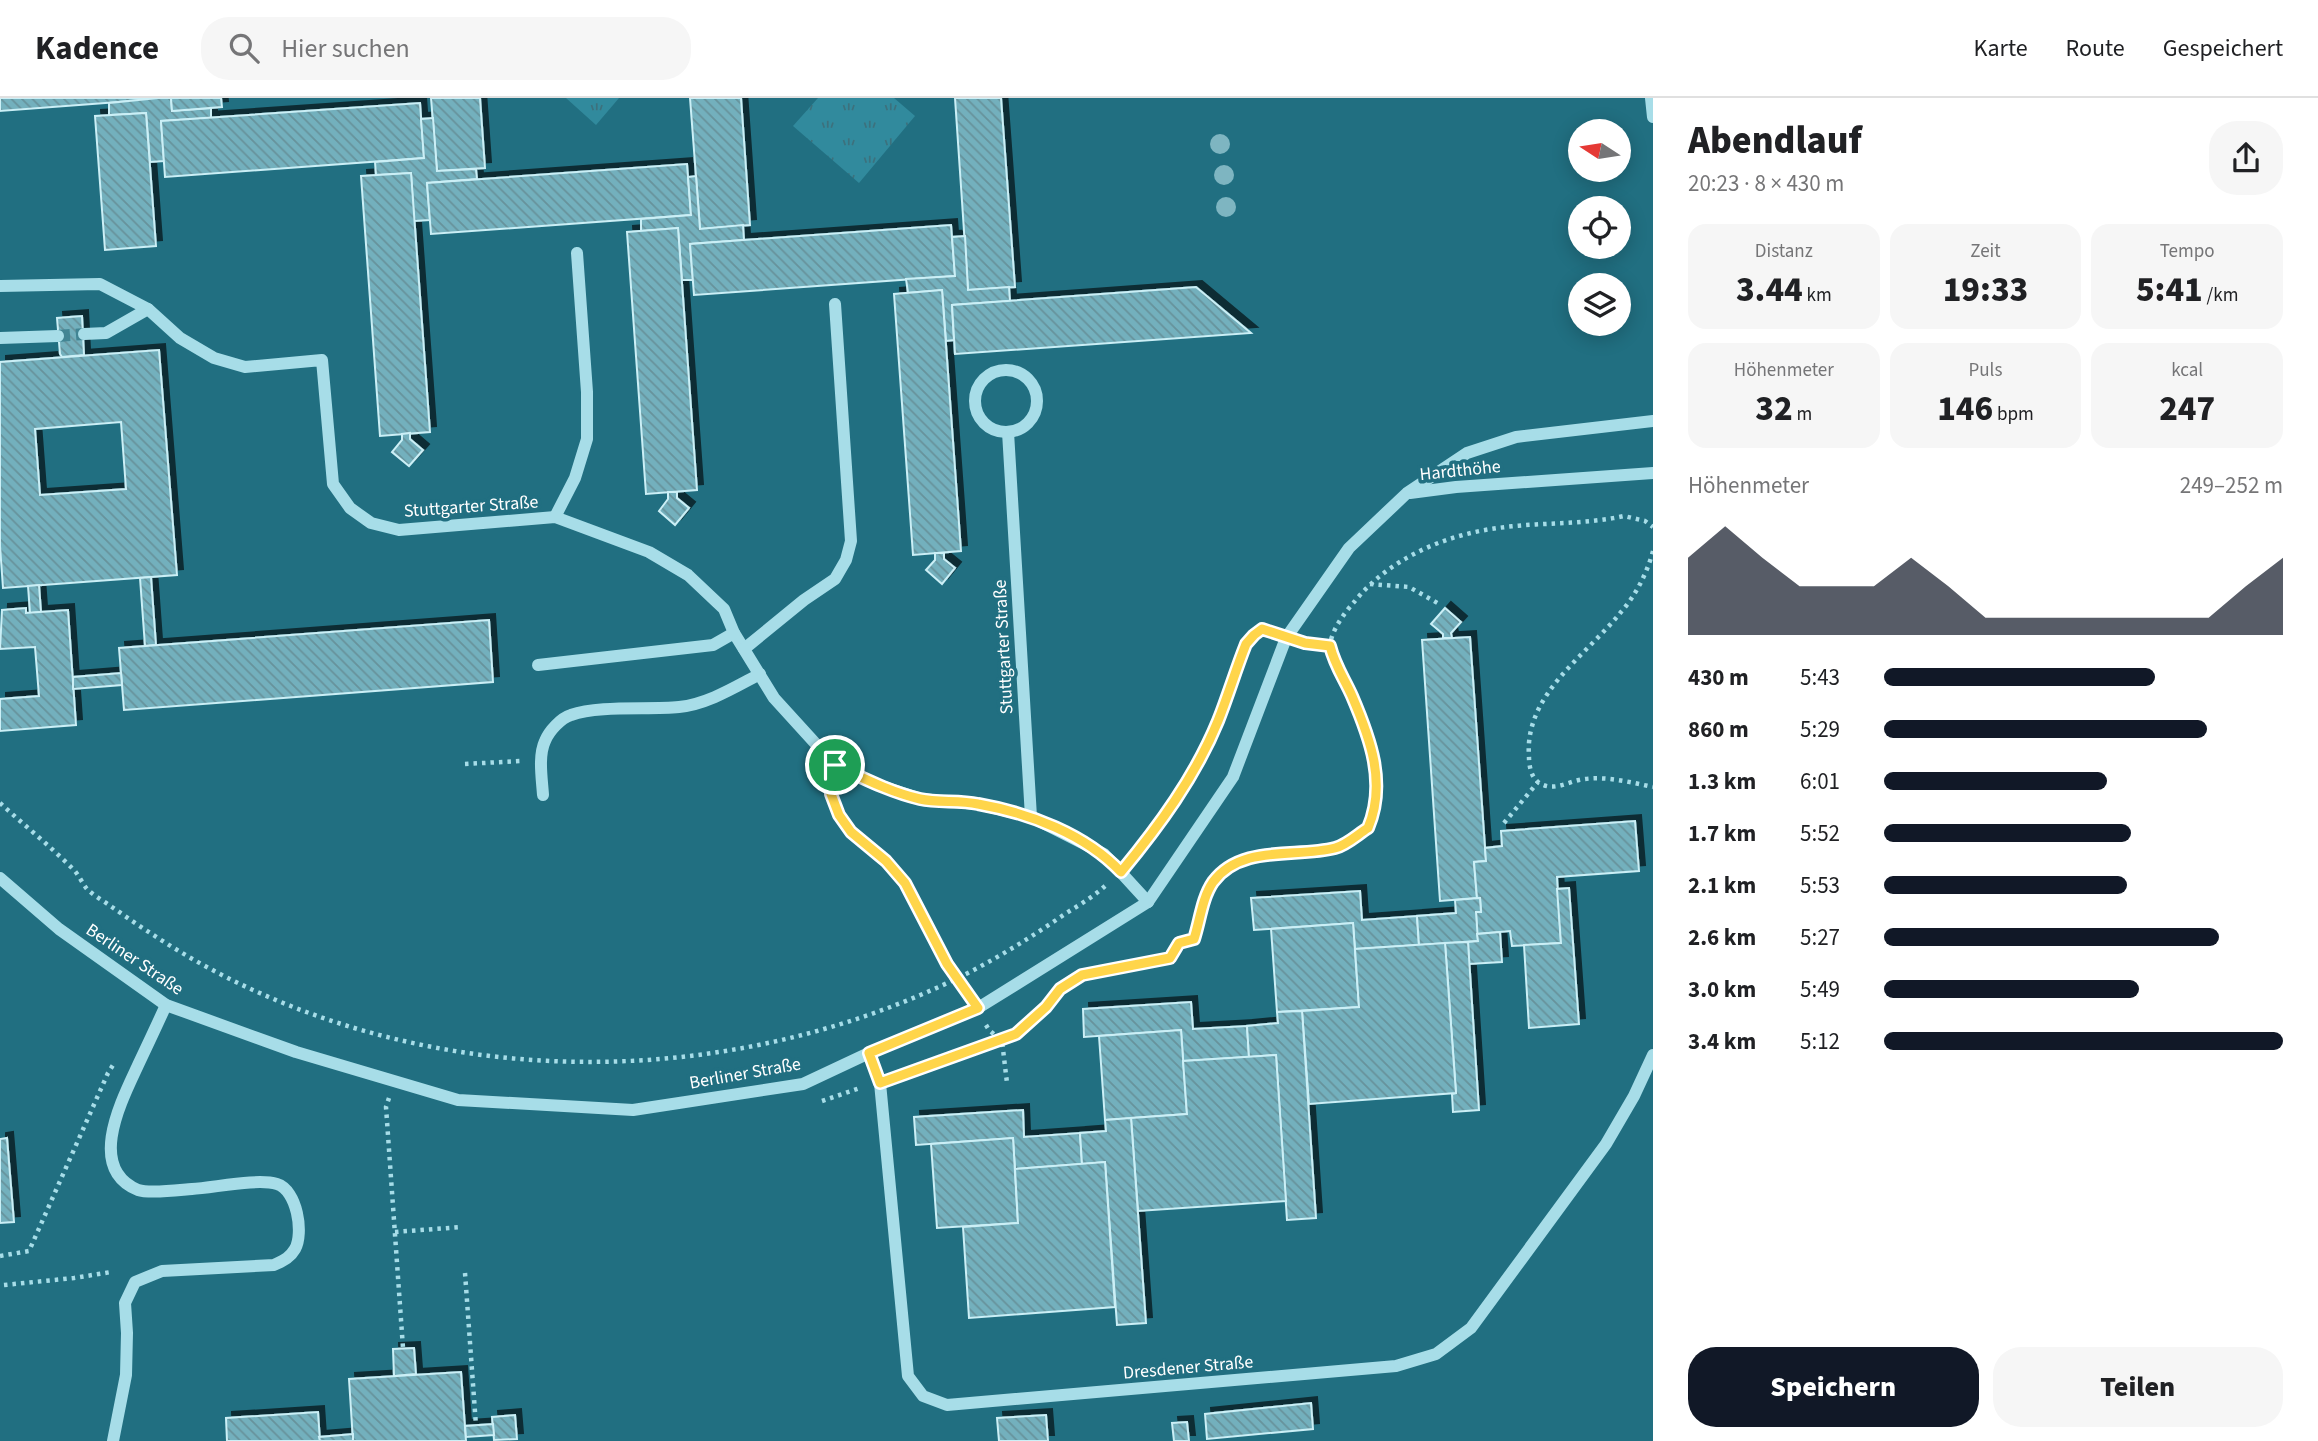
<!DOCTYPE html>
<html lang="de">
<head>
<meta charset="utf-8">
<style>
	body { margin:0; font-family:"Source Sans 3",sans-serif; background:#f6f6f6; color:#202124; height:100vh; display:flex; flex-direction:column; font-size:26px; white-space:nowrap }
	* { box-sizing:border-box; margin:0 }
	p { font-size:23px; color:#757577 }
	.icon { flex:none; width:38px; height:38px; fill:none; stroke:currentColor; stroke-width:2; stroke-linecap:round; stroke-linejoin:round }
	.map { position:relative; flex:1; overflow:hidden }
	.details { display:flex; flex-direction:column; background:#fff; width:665px }
	.details>* { flex:none }
	.needle { width:46px; rotate:282deg }
	.tools { position:absolute; left:1568px; top:21px; display:grid; gap:14px }
	.tools a { display:grid; place-items:center; width:63px; height:63px; border-radius:50%; background:#fff; box-shadow:0 4px 18px #0003; font-size:35px }
	.pin { position:absolute; display:grid; place-items:center; width:60px; height:60px; color:#fff; margin:-30px; border:4px solid #fff; border-radius:50%; box-shadow:0 2px 7px #0007 }
	.round { display:grid; place-items:center; flex:none; width:74px; height:74px; border-radius:28px; background:#f6f6f6 }
	.head { display:flex; align-items:center; justify-content:space-between; height:119px; padding:0 35px }
	h1 { font-size:38px; font-weight:800; line-height:52px }
	.metrics { display:grid; grid-template-columns:repeat(3,1fr); gap:10px; height:119px; padding:7px 35px }
	.metrics div { display:grid; align-content:center; border-radius:18px; background:#f6f6f6; text-align:center }
	.metrics b { font-size:35px; font-weight:800 }
	.metrics small { font-size:19px; font-weight:400 }
	.metrics p { font-size:19px }
	.chart { height:196px; padding:14px 35px }
	.chart p { display:flex; justify-content:space-between }
	.chart svg { width:100%; height:126px; margin-top:7px; fill:#111827; opacity:.7 }
	.action { display:flex; gap:14px; margin-top:auto; padding:14px 35px }
	.action a { flex:1; height:80px; border-radius:28px; background:#111827; color:#fff; font-size:28px; font-weight:800; line-height:80px; text-align:center }
	.action a+a { background:#f6f6f6; color:#202124 }
	ul { padding:0 35px; list-style:none; font-size:23px }
	li { display:grid; grid-template-columns:112px 84px 1fr; align-items:center; height:52px }
	li i { height:18px; border-radius:9px; background:#111827 }
	header { display:flex; align-items:center; gap:42px; box-sizing:border-box; height:98px; padding:0 35px; background:#fff; border-bottom:2px solid #e0e0e0 }
	header strong { font-size:33px }
	nav { display:flex; gap:38px; margin-inline-start:auto; font-size:24px }
	.search { width:490px; height:63px; background:#f6f6f6; display:flex; align-items:center; gap:18px; box-sizing:border-box; padding:0 24px; border-radius:28px; color:#757577; font-size:26px }
	main { display:flex; flex:1; min-height:0 }
	.map>svg:first-child { display:block }
	.grass { fill:url(#grass-tufts) }
	.building { fill:url(#building-back-hatch); stroke:#cbeff6; stroke-width:2; fill-rule:evenodd; filter:url(#shadow) }
	.lines { fill:none; stroke-linecap:round; stroke-linejoin:round }
	.minor-tunnel { stroke:#428594; stroke-width:12; stroke-dasharray:12 6; stroke-linecap:butt }
	.path { stroke:#a7dde8; stroke-width:4.5; stroke-dasharray:3.5 5; stroke-linecap:butt }
	.minor { stroke:#a7dde8; stroke-width:12 }
	.tree { fill:#7eb5c1 }
	.route-casing { stroke:#fff; stroke-width:14 }
	.route { stroke:#ffd54a; stroke-width:9 }
	.labels { text-anchor:middle; stroke-width:7; stroke-linejoin:round; paint-order:stroke }
	.street-label { font-size:18px; fill:#fff; stroke:#216f81 }
</style>
</head>
<body>
<header>
<strong>Kadence</strong>
<div class="search"><svg class="icon" aria-label="search" viewBox="0 0 24 24"><circle cx="10" cy="10" r="6"/><path d="M15 15l6 6"/></svg>Hier suchen</div>
<nav><a>Karte</a><a>Route</a><a>Gespeichert</a></nav>
</header>
<main>
<div class="map">
<svg width="1653" height="1343" viewBox="0 0 1653 1343">
	<defs>
		<pattern id="grass-tufts" width="24" height="20" patternUnits="userSpaceOnUse" patternTransform="scale(1.75)"><rect width="24" height="20" fill="#318a9d"/><path d="M3 7l-1-3M5 7V3M7 7l1-3M15 17l-1-3M17 17v-4M19 17l1-3" fill="none" stroke="#3c717d"/></pattern>
		<pattern id="building-back-hatch" width="6" height="6" patternUnits="userSpaceOnUse" patternTransform="scale(1.75)"><rect width="6" height="6" fill="#73b0bd"/><path d="M-1 5l2 2M0 0l6 6M5-1l2 2" fill="none" stroke="#67929b"/></pattern>
		<filter id="shadow"><feDropShadow dx="6" dy="-6" stdDeviation="0" flood-color="#0009"/></filter>
	</defs>
	<rect width="100%" height="100%" fill="#216f81"/>
	<g class="grass">
		<polygon points="566,0 619,0 596,27"/>
		<polygon points="818,0 894,0 915,18 859,85 793,28"/>
	</g>
	<g class="building">
		<polygon points="0,0 158,0 158,1 0,13"/>
		<polygon points="158,0 171,0 172,13 211,10 211,20 161,23 164,63 150,64 146,15 109,17 109,5"/>
		<polygon points="171,0 221,0 222,9 172,13"/>
		<polygon points="431,0 480,0 485,70 437,73"/>
		<polygon points="690,0 741,0 750,127 700,131"/>
		<polygon points="955,0 1001,0 1015,189 968,192"/>
		<polygon points="420,5 424,60 165,79 161,23"/>
		<polygon points="146,15 156,148 105,152 95,18"/>
		<polygon points="433,20 437,73 476,71 477,81 427,85 430,122 414,123 411,75 376,77 375,64 424,60 421,21"/>
		<polygon points="687,66 691,117 431,136 427,85"/>
		<polygon points="411,75 430,334 380,338 361,78"/>
		<polygon points="696,78 700,131 743,127 744,142 690,146 693,182 682,182 678,130 641,133 641,121 691,117 688,79"/>
		<polygon points="951,127 955,178 694,197 690,146"/>
		<polygon points="678,130 697,392 646,396 627,134"/>
		<polygon points="965,138 968,192 1009,189 1010,203 952,207 954,242 946,243 942,192 908,195 906,181 955,178 952,139"/>
		<polygon points="1196,189 1251,235 955,256 952,207"/>
		<polygon points="942,192 961,453 913,457 894,196"/>
		<polygon points="82,218 84,257 62,259 60,256 57,220"/>
		<path d="M159,252L177,477L3,490L0,448V264ZM121,324L126,391L40,397L35,331Z"/>
		<polygon points="410,335 410,341 423,352 409,368 392,354 402,342 402,336"/>
		<polygon points="668,394 677,394 677,400 689,410 675,427 659,413 668,401"/>
		<polygon points="935,455 944,455 944,461 955,470 942,486 926,472 935,462"/>
		<polygon points="151,479 156,547 145,548 140,480"/>
		<polygon points="39,487 41,514 30,515 28,488"/>
		<polygon points="26,510 26,515 68,512 76,627 0,633 0,601 39,598 35,549 0,551 2,512"/>
		<polygon points="1445,510 1461,524 1451,535 1452,540 1443,540 1443,536 1431,526"/>
		<polygon points="489,522 493,584 124,612 119,550"/>
		<polygon points="1470,539 1486,763 1474,764 1477,800 1440,803 1422,542"/>
		<polygon points="121,575 122,587 73,591 73,579"/>
		<polygon points="1635,723 1639,773 1557,779 1561,845 1512,848 1510,833 1477,836 1476,814 1481,814 1480,800 1477,800 1474,764 1486,763 1485,750 1502,748 1501,733"/>
		<polygon points="1569,790 1579,926 1529,930 1524,847 1561,845 1557,791"/>
		<polygon points="1360,793 1362,822 1417,818 1419,847 1355,851 1353,825 1254,832 1251,800"/>
		<polygon points="1480,800 1481,814 1476,814 1478,843 1419,847 1417,818 1456,815 1455,802"/>
		<polygon points="1353,825 1359,909 1277,914 1271,831"/>
		<polygon points="1500,834 1502,864 1469,866 1468,844 1478,843 1477,836"/>
		<polygon points="1468,844 1479,1012 1453,1014 1452,996 1456,995 1445,845"/>
		<polygon points="1445,845 1456,995 1309,1006 1302,913 1359,909 1355,851"/>
		<polygon points="1191,904 1193,931 1247,928 1249,959 1183,963 1181,932 1084,939 1083,911"/>
		<polygon points="1302,913 1316,1120 1287,1122 1276,957 1249,959 1247,928 1278,925 1277,914"/>
		<polygon points="1181,932 1187,1016 1105,1022 1099,938"/>
		<polygon points="1276,957 1286,1103 1138,1113 1131,1020 1187,1016 1183,963"/>
		<polygon points="1023,1012 1024,1039 1080,1035 1082,1066 1015,1071 1013,1040 916,1047 914,1019"/>
		<polygon points="1131,1020 1146,1225 1117,1227 1105,1064 1082,1066 1080,1035 1106,1033 1105,1022"/>
		<polygon points="7,1040 14,1124 0,1125 0,1041"/>
		<polygon points="1013,1040 1018,1125 937,1130 931,1046"/>
		<polygon points="1105,1064 1115,1209 969,1220 963,1129 1018,1125 1015,1071"/>
		<polygon points="414,1250 416,1276 394,1278 393,1251"/>
		<polygon points="461,1274 466,1343 353,1343 349,1281"/>
		<polygon points="1311,1305 1313,1331 1207,1341 1205,1316"/>
		<polygon points="318,1314 320,1343 227,1343 226,1320"/>
		<polygon points="515,1317 517,1341 494,1342 492,1319"/>
		<polygon points="1046,1317 1048,1343 999,1343 997,1320"/>
		<polygon points="1187,1324 1189,1343 1174,1343 1172,1325"/>
		<polygon points="493,1326 494,1337 466,1339 465,1328"/>
		<polygon points="353,1336 353,1343 320,1343 319,1339"/>
	</g>
	<g class="lines">
		<polyline class="minor-tunnel" points="58,238 84,236"/>
		<g class="path">
			<path d="M1653,453C1647,475 1636,497 1621,514C1586,558 1524,596 1529,659C1529,667 1531,679 1538,684C1552,694 1565,685 1579,682C1603,677 1629,684 1653,689"/>
			<polyline points="1370,486 1409,489 1441,507"/>
			<polyline points="1306,546 1330,548"/>
			<polyline points="465,666 520,663"/>
			<path d="M832,687C827,727 881,754 903,783C916,800 923,822 933,841C943,860 956,877 968,895"/>
			<path d="M0,705C24,727 50,748 73,771C79,777 82,785 87,791C94,798 104,803 112,809C142,830 172,850 205,868C438,995 729,994 966,876C1001,858 1033,838 1065,816C1079,807 1093,799 1105,788"/>
			<polyline points="1504,725 1538,684"/>
			<polyline points="1133,759 1160,724 1201,658 1218,622 1246,546 1262,531 1268,533"/>
			<polyline points="986,927 989,932 1002,943 1007,985"/>
			<path d="M898,978L1016,936L1046,909L1061,891L1082,877L1170,860L1179,845L1194,841C1200,823 1202,800 1213,784C1240,747 1296,760 1335,749C1347,747 1358,736 1368,730C1385,688 1372,652 1357,612C1350,593 1330,571 1330,549C1330,534 1345,514 1355,503C1389,461 1444,437 1498,430C1540,424 1583,427 1624,418L1645,423L1653,429"/>
			<polyline points="389,1000 386,1009 403,1250"/>
			<polyline points="822,1003 860,990"/>
			<polyline points="395,1134 461,1129"/>
			<polyline points="0,1158 29,1153 108,975 113,967"/>
			<polyline points="465,1175 476,1328"/>
			<polyline points="4,1187 74,1180 111,1174"/>
		</g>
		<g class="minor">
			<polyline points="1651,0 1653,19"/>
			<polyline points="0,188 100,186 148,211 180,240 214,260 245,269 322,262 333,386 350,410 371,425 399,432 555,419 649,454 688,477 724,511 734,535 774,600 835,667 875,686 921,701 977,706 1031,719 1104,756 1148,804"/>
			<polyline points="84,236 106,235 148,211"/>
			<polyline points="0,240 58,238"/>
			<circle cx="1006" cy="303" r="31"/>
			<polyline points="1008,334 1031,719"/>
			<polyline points="1410,395 1456,389 1653,375"/>
			<polyline points="555,419 575,380 587,341 587,294 577,155"/>
			<polyline points="744,551 804,502 835,481 846,462 851,443 835,206"/>
			<polyline points="538,567 713,547 734,535"/>
			<path d="M543,697C542,681 538,658 545,643C549,633 561,620 571,617C599,607 648,612 679,609C708,606 735,589 760,576"/>
			<polyline points="0,780 59,831 166,907 296,954 458,1002 633,1012 803,986 869,955 978,910 1148,804 1233,679 1286,540 1349,450 1407,395 1467,355 1516,339 1653,323"/>
			<polyline points="869,955 880,985 908,1278 923,1298 947,1307 1396,1268 1436,1256 1471,1230 1606,1046 1634,998 1653,957"/>
			<path d="M113,1343L126,1277L127,1235L125,1205L135,1184L162,1173L274,1167C282,1163 290,1160 295,1151C304,1135 297,1092 277,1086C257,1080 213,1090 192,1091C179,1092 150,1096 138,1092C85,1070 123,1000 139,965C148,946 157,927 166,907"/>
		</g>
	</g>
	<g class="tree">
		<circle cx="1220" cy="46" r="10"/>
		<circle cx="1224" cy="77" r="10"/>
		<circle cx="1226" cy="109" r="10"/>
	</g>
	<g class="lines">
		<defs>
			<path id="route" d="M1262,531L1305,545L1330,548C1335,568 1344,580 1352,598C1370,640 1387,685 1368,730C1358,736 1347,747 1335,750C1296,760 1241,746 1213,784C1202,800 1200,823 1194,841L1179,845L1170,860L1082,877L1060,891L1046,909L1016,936L880,985L869,955L978,910L947,866L905,785L886,763L851,734L839,717L831,696L835,667C863,680 890,694 920,701C938,705 959,702 978,706C1029,715 1085,736 1121,774C1159,728 1195,679 1218,623C1228,598 1236,571 1246,546L1254,537Z"/>
		</defs>
		<use href="#route" class="route-casing"/>
		<use href="#route" class="route"/>
	</g>
	<g class="labels">
		<g class="street-label">
			<text transform="translate(1460 372) rotate(-6)" y="6">Hardthöhe</text>
			<text transform="translate(471 408) rotate(-4)" y="6">Stuttgarter Straße</text>
			<text transform="translate(1003 549) rotate(-93)" y="6">Stuttgarter Straße</text>
			<text transform="translate(135 861) rotate(34)" y="6">Berliner Straße</text>
			<text transform="translate(745 975) rotate(-10)" y="6">Berliner Straße</text>
			<text transform="translate(1188 1269) rotate(-5)" y="6">Dresdener Straße</text>
		</g>
	</g>
</svg>
<div class="tools">
<a><svg class="needle" viewBox="-14 -14 28 28"><path d="M0-13l5 13h-10z" fill="#e53935"/><path d="M0 13l5-13h-10z" fill="#757577"/></svg></a>
<a><svg class="icon" aria-label="locate" viewBox="0 0 24 24"><circle cx="12" cy="12" r="6"/><path d="M12 2v4M12 18v4M2 12h4M18 12h4"/></svg></a>
<a><svg class="icon" aria-label="layers" viewBox="0 0 24 24"><path d="M12 4l9 5-9 5-9-5zM3 14l9 5 9-5"/></svg></a>
</div>
<div class="pin" style="left:835px;top:667px;background:#1e9e55"><svg class="icon" aria-label="arrive" viewBox="0 0 24 24"><path d="M6 21V4h12l-3 4 3 4H6"/></svg></div>
</div>
<section class="details">
<div class="head"><div><h1>Abendlauf</h1><p>20:23 · 8 × 430 m</p></div><a class="round"><svg class="icon" aria-label="share" viewBox="0 0 24 24"><path d="M12 15V3M7 8l5-5 5 5M5 13v7h14v-7"/></svg></a></div>
<div class="metrics">
<div><p>Distanz</p><b>3.44<small> km</small></b></div>
<div><p>Zeit</p><b>19:33</b></div>
<div><p>Tempo</p><b>5:41<small> /km</small></b></div>
</div>
<div class="metrics">
<div><p>Höhenmeter</p><b>32<small> m</small></b></div>
<div><p>Puls</p><b>146<small> bpm</small></b></div>
<div><p>kcal</p><b>247</b></div>
</div>
<div class="chart"><p><span>Höhenmeter</span>249–252 m</p>
<svg viewBox="0 0 160 44" preserveAspectRatio="none"><path d="M0 44V17L10 6L20 17L30 27L40 27L50 27L60 17L70 27L80 38L90 38L100 38L110 38L120 38L130 38L140 38L150 27L160 17V44z"/></svg>
</div>
<ul>
<li><b>430 m</b>5:43<i style="width:68%"></i></li>
<li><b>860 m</b>5:29<i style="width:81%"></i></li>
<li><b>1.3 km</b>6:01<i style="width:56%"></i></li>
<li><b>1.7 km</b>5:52<i style="width:62%"></i></li>
<li><b>2.1 km</b>5:53<i style="width:61%"></i></li>
<li><b>2.6 km</b>5:27<i style="width:84%"></i></li>
<li><b>3.0 km</b>5:49<i style="width:64%"></i></li>
<li><b>3.4 km</b>5:12<i style="width:100%"></i></li>
</ul>
<div class="action"><a>Speichern</a><a>Teilen</a></div>
</section>
</main>
</body>
</html>
